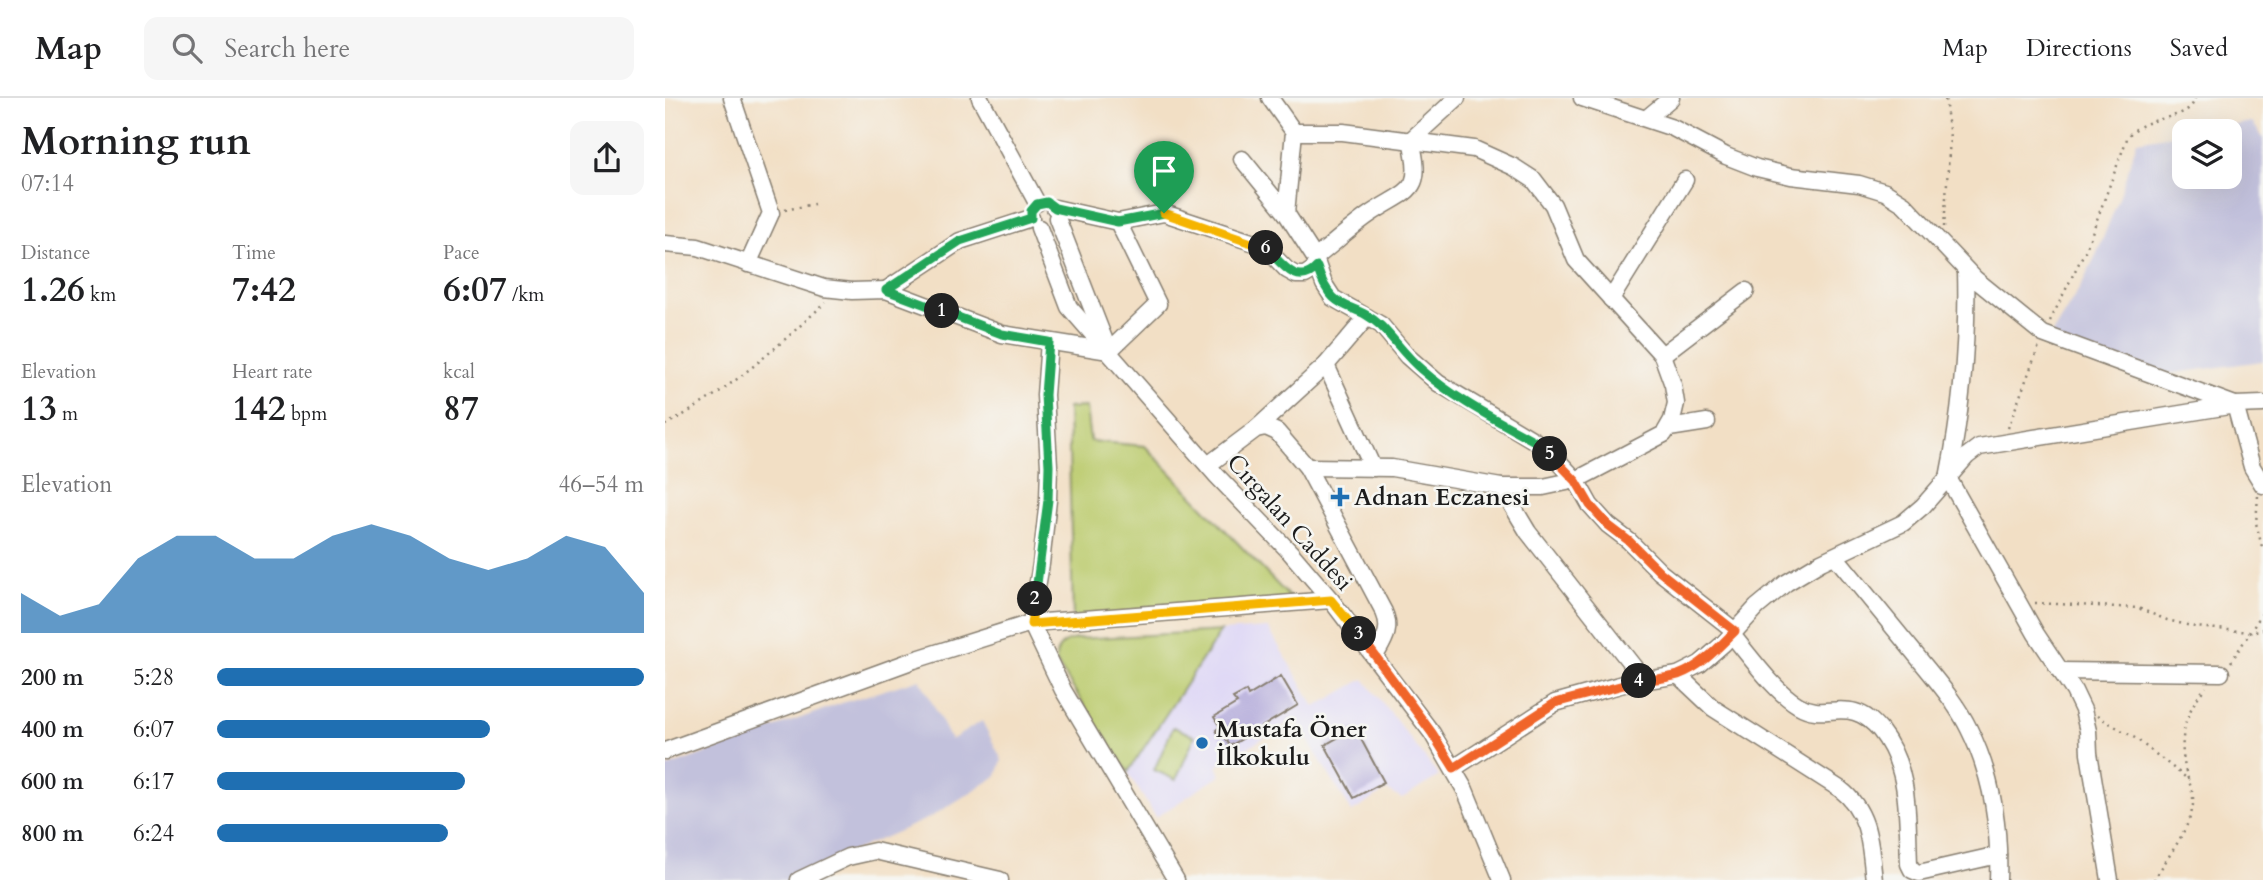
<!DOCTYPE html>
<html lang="en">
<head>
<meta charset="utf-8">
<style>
	body { margin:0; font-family:Cardo,serif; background:#f6f6f6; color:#202124; height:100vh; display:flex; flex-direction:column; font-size:26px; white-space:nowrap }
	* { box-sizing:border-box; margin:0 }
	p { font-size:23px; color:#757577 }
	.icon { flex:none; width:38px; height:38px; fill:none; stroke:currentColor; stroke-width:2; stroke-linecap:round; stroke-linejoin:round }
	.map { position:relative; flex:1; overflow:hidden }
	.drawer { display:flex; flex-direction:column; background:#fff; width:665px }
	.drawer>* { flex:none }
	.controls { position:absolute; left:1507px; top:21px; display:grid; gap:14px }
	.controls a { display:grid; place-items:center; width:70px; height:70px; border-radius:14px; background:#fff; box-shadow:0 7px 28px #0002; font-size:35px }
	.pin { position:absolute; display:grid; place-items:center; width:60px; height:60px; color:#fff; margin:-72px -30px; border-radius:50% 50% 50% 0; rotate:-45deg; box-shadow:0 0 7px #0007 }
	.pin .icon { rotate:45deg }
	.km { position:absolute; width:35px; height:35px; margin:-18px; border-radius:50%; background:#222; color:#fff; font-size:19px; line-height:35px; text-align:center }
	.round { display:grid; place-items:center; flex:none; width:74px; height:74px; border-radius:14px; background:#f6f6f6 }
	.overview { display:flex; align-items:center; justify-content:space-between; height:119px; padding:0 21px }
	h1 { font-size:38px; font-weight:700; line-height:52px }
	.stats { display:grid; grid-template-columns:repeat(3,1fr); gap:10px; height:119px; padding:7px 21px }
	.stats div { display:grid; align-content:center }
	.stats b { font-size:35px; font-weight:700 }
	.stats small { font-size:19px; font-weight:400 }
	.stats p { font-size:19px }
	.chart { height:196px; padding:14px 21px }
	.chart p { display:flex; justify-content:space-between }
	.chart svg { width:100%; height:126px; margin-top:7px; fill:#1f6fb2; opacity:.7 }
	ul { padding:0 21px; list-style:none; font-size:23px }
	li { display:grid; grid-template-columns:112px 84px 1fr; align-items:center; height:52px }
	li i { height:18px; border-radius:9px; background:#1f6fb2 }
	header { display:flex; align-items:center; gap:42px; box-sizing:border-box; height:98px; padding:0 35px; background:#fff; border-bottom:2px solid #e0e0e0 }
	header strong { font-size:33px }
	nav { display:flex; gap:38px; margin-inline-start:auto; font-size:24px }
	.search { width:490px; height:63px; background:#f6f6f6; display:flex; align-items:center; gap:18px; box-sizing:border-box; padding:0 24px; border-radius:14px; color:#757577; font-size:26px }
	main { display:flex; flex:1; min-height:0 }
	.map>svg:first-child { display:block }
	.built { fill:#ddd5f6 }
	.industrial { fill:#c2c1dc }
	.green { fill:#bbcb6d; stroke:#6c7444; stroke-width:2 }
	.building { fill:#a99fd7 }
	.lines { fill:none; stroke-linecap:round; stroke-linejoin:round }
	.minor-casing { stroke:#877e70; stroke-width:19 }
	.path { stroke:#877e70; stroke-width:2.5; stroke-dasharray:2 5; stroke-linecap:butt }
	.minor { stroke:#fff; stroke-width:16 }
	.split-1-casing { stroke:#fff; stroke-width:14 }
	.split-2-casing { stroke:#fff; stroke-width:14 }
	.split-3-casing { stroke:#fff; stroke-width:14 }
	.split-4-casing { stroke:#fff; stroke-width:14 }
	.split-5-casing { stroke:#fff; stroke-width:14 }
	.split-6-casing { stroke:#fff; stroke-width:14 }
	.split-7-casing { stroke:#fff; stroke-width:14 }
	.split-1 { stroke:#22a559; stroke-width:9 }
	.split-2 { stroke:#22a559; stroke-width:9 }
	.split-3 { stroke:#f5b400; stroke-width:9 }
	.split-4 { stroke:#f0652b; stroke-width:9 }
	.split-5 { stroke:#f0652b; stroke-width:9 }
	.split-6 { stroke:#22a559; stroke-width:9 }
	.split-7 { stroke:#f5b400; stroke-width:9 }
	.poi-dot { fill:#1f6fb2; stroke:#f6f6f2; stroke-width:2.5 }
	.labels { text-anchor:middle; stroke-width:5; stroke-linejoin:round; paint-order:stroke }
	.poi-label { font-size:24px; font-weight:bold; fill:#1c1c1c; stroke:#f6f6f2; text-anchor:start }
	.street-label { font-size:24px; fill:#1c1c1c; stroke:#f6f6f2 }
</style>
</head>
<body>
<header>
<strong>Map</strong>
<div class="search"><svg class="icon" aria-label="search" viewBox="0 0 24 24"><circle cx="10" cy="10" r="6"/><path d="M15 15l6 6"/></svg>Search here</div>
<nav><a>Map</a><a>Directions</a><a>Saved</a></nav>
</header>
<main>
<section class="drawer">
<div class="overview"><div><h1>Morning run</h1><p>07:14</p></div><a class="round"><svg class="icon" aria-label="share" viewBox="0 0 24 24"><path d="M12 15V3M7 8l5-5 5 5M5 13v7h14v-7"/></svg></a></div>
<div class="stats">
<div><p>Distance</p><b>1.26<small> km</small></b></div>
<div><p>Time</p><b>7:42</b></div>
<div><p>Pace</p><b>6:07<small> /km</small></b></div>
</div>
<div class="stats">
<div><p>Elevation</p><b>13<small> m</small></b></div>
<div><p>Heart rate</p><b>142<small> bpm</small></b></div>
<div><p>kcal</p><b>87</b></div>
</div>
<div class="chart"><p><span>Elevation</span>46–54 m</p>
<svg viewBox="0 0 160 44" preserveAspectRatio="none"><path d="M0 44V30L10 38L20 34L30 18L40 10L50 10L60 18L70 18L80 10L90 6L100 10L110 18L120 22L130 18L140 10L150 14L160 30V44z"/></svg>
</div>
<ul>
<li><b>200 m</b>5:28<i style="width:100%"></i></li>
<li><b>400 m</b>6:07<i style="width:64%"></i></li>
<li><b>600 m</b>6:17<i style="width:58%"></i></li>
<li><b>800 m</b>6:24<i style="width:54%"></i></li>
</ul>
</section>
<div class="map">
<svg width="1598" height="782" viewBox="0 0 1598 782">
	<rect width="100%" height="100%" fill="#f6f6f2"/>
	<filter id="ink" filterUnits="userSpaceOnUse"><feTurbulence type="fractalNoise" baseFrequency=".0143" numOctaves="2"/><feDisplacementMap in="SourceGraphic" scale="14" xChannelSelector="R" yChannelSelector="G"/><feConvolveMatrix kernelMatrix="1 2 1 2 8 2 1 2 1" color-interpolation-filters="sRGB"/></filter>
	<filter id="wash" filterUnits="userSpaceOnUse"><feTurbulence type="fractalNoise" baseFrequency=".00686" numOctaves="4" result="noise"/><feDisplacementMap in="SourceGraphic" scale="28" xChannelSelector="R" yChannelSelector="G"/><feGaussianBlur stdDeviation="1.57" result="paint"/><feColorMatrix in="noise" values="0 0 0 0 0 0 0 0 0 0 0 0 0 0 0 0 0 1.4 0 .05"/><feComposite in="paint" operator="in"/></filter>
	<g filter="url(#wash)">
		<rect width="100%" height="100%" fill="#f2dfc5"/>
		<polygon class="built" points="603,530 650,609 699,581 774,678 737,701 722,692 687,714 630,621 552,668 556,677 491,719 463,675 556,533"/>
		<g class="industrial">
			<polygon points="1587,24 1598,40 1598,263 1502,276 1382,244 1417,186 1432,155 1454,100 1472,43 1519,35 1519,79 1564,79 1564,33 1532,33"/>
			<polygon points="255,581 286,642 317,623 337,662 332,678 264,720 122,782 0,782 0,670 177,605"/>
		</g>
		<g class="green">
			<polygon points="421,309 425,343 480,348 632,507 408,522 403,310"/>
			<path d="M556,533L463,674L391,564C390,550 398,543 411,541Z"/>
			<polygon points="508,629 530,638 511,682 489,672"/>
		</g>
		<g id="blocks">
			<g class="building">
				<polygon points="616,578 633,607 565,648 559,637 555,639 551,632 555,629 549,619 572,605 568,600 581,593 583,598"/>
				<polygon points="690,630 719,684 689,700 660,647"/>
			</g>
		</g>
	</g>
	<g filter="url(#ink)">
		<use href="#blocks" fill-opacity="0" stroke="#877e70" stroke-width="2"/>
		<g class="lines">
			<defs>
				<g id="minor">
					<polyline points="67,0 106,115 83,166"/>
					<polyline points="315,0 372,105"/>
					<polyline points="605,0 629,34 621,115 650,160 659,186 668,200 716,227 742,258 773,285 880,349 911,382 925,407 943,427 964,443 995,474 1070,533"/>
					<polyline points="917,0 1008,30 1061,58 1092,70 1126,78 1194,86 1220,94 1239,106 1310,181 1378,236 1570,307 1587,369 1598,387"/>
					<polyline points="982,20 1006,0"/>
					<polyline points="629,34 678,34 809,51 849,69 869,82 888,107 911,162 997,257 1008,287 1011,305 1007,322 999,336 911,382 878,389 836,389 727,370 642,369"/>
					<polyline points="577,61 621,115"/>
					<polyline points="390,110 453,124 493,206 444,253"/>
					<polyline points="392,120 439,241"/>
					<polyline points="453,124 499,115 599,148 622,172 631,177 640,177 652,169"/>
					<polyline points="374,130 404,209 552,378 625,454 666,502 767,635 800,692 837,782"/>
					<polyline points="0,146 33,149 159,190 187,193 221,192 337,236 444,253"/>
					<path d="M650,160C668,146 686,129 705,116C744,90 759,96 746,42L792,0"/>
					<path d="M1301,172C1303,243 1297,311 1283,380L1371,536L1409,593L1418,612L1423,633L1424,655L1445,782"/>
					<polyline points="221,192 295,143 366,120"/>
					<polyline points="946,201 1020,82"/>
					<polyline points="384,244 380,297 384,368 383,402 376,466 366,525 398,592 511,782"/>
					<polyline points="997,257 1081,193"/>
					<polyline points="661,267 708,370"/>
					<polyline points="1004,330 1042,324"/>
					<polyline points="591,331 661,267 702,219"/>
					<path d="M543,367L591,331L601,329L612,334L642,369L719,514C727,532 719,542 710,558"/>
					<polyline points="836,389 863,434 979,582"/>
					<path d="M1170,458C1197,491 1224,524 1251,557C1270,581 1291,604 1304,631C1327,677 1335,731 1333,782"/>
					<path d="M1067,537C1085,558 1109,593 1133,607C1155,620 1169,608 1190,614C1201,617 1208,624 1215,632C1246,671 1242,719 1244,766L1247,772L1254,775L1333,757"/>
					<polyline points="1395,573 1556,575"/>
					<path d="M1013,577L1048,610L1175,691C1205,714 1205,747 1209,782"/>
					<polyline points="0,653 249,562 366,525 666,502"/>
					<polyline points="789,670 890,605 958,586 1013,577 1035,566 1058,546 1092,509 1121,485 1156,464 1238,425 1258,408 1302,358 1314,349 1570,307 1598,306"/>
					<polyline points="134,782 183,759 210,753 335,782"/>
				</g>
			</defs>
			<use href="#minor" class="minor-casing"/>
			<g class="path">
				<polyline points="120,112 149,106"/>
				<polyline points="1279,129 1285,40 1280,0"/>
				<path d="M1385,223L1421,151L1463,38C1483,15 1525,24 1530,0"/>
				<path d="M0,327C63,294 109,252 161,204"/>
				<polyline points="1343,330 1374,248"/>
				<polyline points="1593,398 1591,425 1598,453"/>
				<polyline points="1370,505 1473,510 1502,522 1530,529 1586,534 1598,531"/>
				<polyline points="1566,564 1598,514"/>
				<polyline points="1432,618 1470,640 1524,682"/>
				<path d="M1489,782C1501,761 1526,730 1528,706C1529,694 1524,685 1521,674C1513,642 1519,614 1541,589"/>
			</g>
			<use href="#minor" class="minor"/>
		</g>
	</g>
	<g class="lines" filter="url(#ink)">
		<defs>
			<polyline id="split-1" points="277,213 221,192 295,143 366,120 366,113 372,106 382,104 390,110 453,124 499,115"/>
			<polyline id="split-2" points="277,213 337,236 384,244 380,297 384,368 383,402 370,501"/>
			<polyline id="split-3" points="370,501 366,526 666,502 694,536"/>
			<polyline id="split-4" points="694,536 767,635 789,670 890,605 974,583"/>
			<path id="split-5" d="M885,356L911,383L925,407L943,427L964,443L995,474L1070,533C1053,550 1036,569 1013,577C1000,581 987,581 974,583"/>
			<path id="split-6" d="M601,150C615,163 632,191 652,169C668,219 688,201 716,228C730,242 741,259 757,272C793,304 838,325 880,349L885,356"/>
			<polyline id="split-7" points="499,115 601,150"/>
		</defs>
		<use href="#split-1" class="split-1-casing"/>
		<use href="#split-2" class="split-2-casing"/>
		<use href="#split-3" class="split-3-casing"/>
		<use href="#split-4" class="split-4-casing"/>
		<use href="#split-5" class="split-5-casing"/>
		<use href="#split-6" class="split-6-casing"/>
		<use href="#split-7" class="split-7-casing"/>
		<use href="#split-1" class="split-1"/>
		<use href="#split-2" class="split-2"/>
		<use href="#split-3" class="split-3"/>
		<use href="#split-4" class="split-4"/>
		<use href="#split-5" class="split-5"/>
		<use href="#split-6" class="split-6"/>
		<use href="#split-7" class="split-7"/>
	</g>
	<g class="poi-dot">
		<path d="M671.5 388.5h7v7h7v7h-7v7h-7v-7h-7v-7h7z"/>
		<circle cx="537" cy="645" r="7"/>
	</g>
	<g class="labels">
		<g class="poi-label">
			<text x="689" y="407">Adnan Eczanesi</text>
			<text x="551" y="639">Mustafa Öner<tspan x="551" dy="28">İlkokulu</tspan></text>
		</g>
		<g class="street-label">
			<text transform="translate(625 424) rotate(48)" y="8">Cırgalan Caddesi</text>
		</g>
	</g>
</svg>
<div class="controls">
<a><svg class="icon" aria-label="layers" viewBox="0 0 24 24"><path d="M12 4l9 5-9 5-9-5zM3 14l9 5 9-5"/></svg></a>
</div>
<div class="pin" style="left:499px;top:115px;background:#1e9e55"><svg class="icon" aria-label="arrive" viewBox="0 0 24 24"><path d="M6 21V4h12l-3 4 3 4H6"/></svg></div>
<b class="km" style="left:277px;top:213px">1</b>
<b class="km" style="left:370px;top:501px">2</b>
<b class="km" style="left:694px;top:536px">3</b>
<b class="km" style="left:974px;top:583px">4</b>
<b class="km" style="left:885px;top:356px">5</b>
<b class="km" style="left:601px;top:150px">6</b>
</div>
</main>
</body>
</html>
